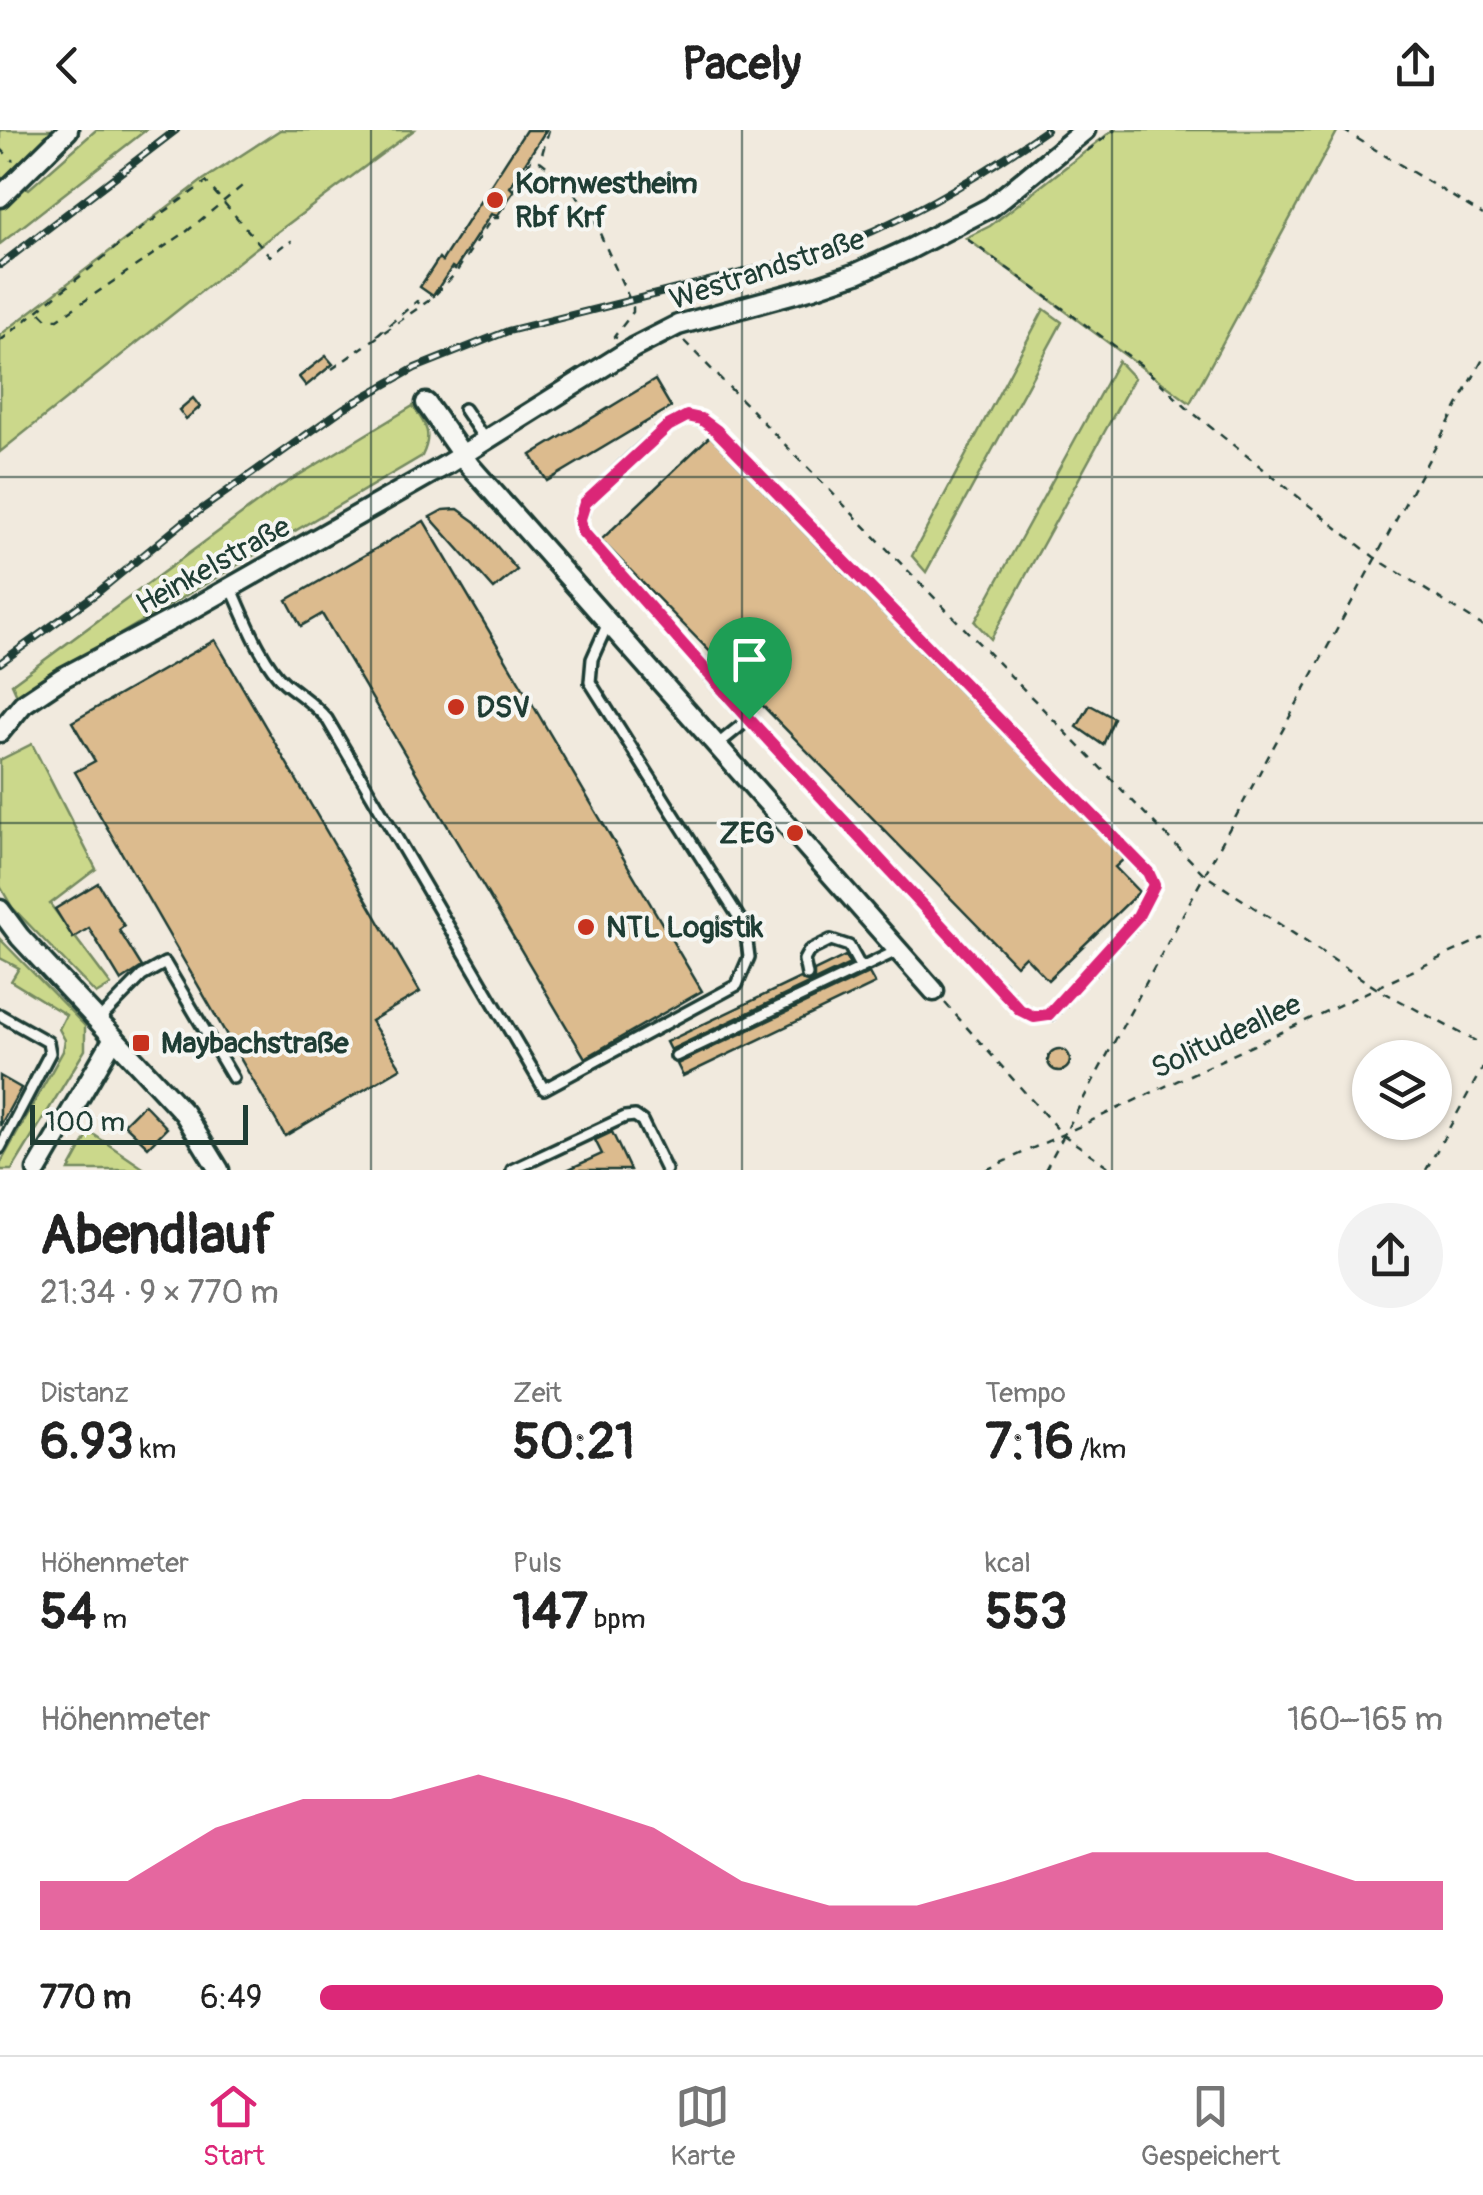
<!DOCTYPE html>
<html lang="de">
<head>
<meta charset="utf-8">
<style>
	body { margin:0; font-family:Pangolin,sans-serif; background:#f2f2f2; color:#222; height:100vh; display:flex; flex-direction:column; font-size:38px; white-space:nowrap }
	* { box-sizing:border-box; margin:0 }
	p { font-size:32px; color:#767676 }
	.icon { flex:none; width:55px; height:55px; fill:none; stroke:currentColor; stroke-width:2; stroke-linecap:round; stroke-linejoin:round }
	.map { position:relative; height:1040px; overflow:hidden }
	.sheet { display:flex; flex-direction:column; background:#fff; flex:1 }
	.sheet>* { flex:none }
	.fabs { position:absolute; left:1352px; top:910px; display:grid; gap:20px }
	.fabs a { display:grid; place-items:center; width:100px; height:100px; border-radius:50%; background:#fff; box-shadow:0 2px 8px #0004; font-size:50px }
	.scale { position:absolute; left:30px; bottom:25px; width:218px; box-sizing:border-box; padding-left:10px; border:5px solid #1f3d34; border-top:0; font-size:28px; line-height:35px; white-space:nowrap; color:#1f3d34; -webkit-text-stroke:8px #f6f6f2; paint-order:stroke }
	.pin { position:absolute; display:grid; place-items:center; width:85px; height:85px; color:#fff; margin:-102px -42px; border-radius:50% 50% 50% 0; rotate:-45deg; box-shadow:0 0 10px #0007 }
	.pin .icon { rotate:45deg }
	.round { display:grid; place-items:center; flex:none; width:105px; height:105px; border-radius:52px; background:#f2f2f2 }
	.head { display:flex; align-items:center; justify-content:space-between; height:170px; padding:0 40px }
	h1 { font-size:55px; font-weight:700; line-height:75px }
	.metrics { display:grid; grid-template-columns:repeat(3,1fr); gap:15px; height:170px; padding:10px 40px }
	.metrics div { display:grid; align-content:center }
	.metrics b { font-size:50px; font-weight:700 }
	.metrics small { font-size:28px; font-weight:400 }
	.metrics p { font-size:28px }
	.chart { height:280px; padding:20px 40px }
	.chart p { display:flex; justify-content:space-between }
	.chart svg { width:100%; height:180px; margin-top:10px; fill:#db2777; opacity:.7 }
	ul { padding:0 40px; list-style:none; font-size:32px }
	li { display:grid; grid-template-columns:160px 120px 1fr; align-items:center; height:75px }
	li i { height:25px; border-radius:12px; background:#db2777 }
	header { display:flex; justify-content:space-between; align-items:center; height:130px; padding:0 40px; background:#fff; font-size:45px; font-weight:700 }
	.tab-bar { display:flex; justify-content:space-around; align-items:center; height:140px; border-top:2px solid #e0e0e0; background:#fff; font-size:28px; color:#767676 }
	.tab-bar a { display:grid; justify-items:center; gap:5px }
	.tab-bar .on { color:#db2777 }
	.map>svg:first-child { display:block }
	.green { fill:#cbd88b; stroke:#758a60; stroke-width:2.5 }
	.building { fill:#dcbb8e; stroke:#1f3d34; stroke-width:2.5 }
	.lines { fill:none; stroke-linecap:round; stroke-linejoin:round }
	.service-casing { stroke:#1f3d34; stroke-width:16 }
	.minor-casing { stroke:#1f3d34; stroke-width:25 }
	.path { stroke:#1f3d34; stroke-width:2.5; stroke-dasharray:8 8; stroke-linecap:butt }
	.service { stroke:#f6f6f2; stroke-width:9 }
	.minor { stroke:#f6f6f2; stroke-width:18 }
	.rail-casing { stroke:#1f3d34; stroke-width:8 }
	.rail { stroke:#f6f6f2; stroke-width:4; stroke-dasharray:11; stroke-linecap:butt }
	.path-bridge { stroke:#1f3d34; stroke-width:2.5; stroke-dasharray:8 8; stroke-linecap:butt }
	.route-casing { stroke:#fff; stroke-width:20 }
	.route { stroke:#db2777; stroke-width:12 }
	.grid { fill:none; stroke:#1f3d34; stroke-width:2.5; stroke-opacity:0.55 }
	.poi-dot { fill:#c8321e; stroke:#f6f6f2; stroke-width:4 }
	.labels { text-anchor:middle; stroke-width:8; stroke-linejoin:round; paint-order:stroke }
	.poi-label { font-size:30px; font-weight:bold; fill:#1f3d34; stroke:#f6f6f2; text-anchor:start }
	.street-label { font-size:30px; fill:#1f3d34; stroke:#f6f6f2 }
</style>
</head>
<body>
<header><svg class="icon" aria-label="back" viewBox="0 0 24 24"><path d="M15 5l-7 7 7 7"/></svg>Pacely<svg class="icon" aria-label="share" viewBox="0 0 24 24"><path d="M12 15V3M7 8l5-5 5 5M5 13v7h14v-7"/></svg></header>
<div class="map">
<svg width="1483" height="1040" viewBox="0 0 1483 1040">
	<rect width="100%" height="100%" fill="#f1eade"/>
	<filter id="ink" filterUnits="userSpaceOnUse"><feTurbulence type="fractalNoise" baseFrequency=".01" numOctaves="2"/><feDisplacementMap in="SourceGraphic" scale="20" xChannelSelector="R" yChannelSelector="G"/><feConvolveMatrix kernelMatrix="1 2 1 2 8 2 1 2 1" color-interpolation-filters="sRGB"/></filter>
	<g filter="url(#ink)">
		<g class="green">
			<polygon points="0,0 55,0 0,57"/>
			<polygon points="96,0 146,0 0,114 0,76 22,54 29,59"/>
			<polygon points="280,0 414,0 252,121 0,322 0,205 203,50"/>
			<polygon points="1113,0 1338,0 1190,273 966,108 990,96"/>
			<polygon points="1044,179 1062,192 926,442 912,426"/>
			<polygon points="1118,231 1134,248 991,509 975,492"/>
			<path d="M413,276C426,295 433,304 422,326L17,565L12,554L276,359Z"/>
			<polygon points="32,614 96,739 50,774 111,855 96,864 12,777 0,756 0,630"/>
			<polygon points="0,809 85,896 85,920 12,1040 0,1040 0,1034 63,921 65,910 59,899 66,885 11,851 19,838 0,828"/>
			<polygon points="90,1002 146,1040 69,1040"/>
		</g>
		<g class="building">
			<polygon points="526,0 546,0 510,57 514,61 497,86 491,84 455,139 452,137 433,166 420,157 439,128 442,131"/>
			<polygon points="326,226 333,234 306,256 299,247"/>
			<polygon points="655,250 671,277 547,351 531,325"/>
			<polygon points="193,268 200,277 186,289 179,280"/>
			<polygon points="710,306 1124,729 1115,737 1139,762 1048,850 1025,826 1016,835 601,410"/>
			<polygon points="458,379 476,392 517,440 494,459 430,387 443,380"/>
			<polygon points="424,391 702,861 585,928 322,484 301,496 287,470"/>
			<polygon points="215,510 420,862 371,891 401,938 285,1006 75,642 95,631 72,592"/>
			<polygon points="1090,575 1114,588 1103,615 1077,597"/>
			<polygon points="98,753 124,796 119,800 142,837 121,851 89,798 73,808 55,779"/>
			<polygon points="845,826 850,834 670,920 666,912 800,848 810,853 814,848 814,841"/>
			<polygon points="869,843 875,854 683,946 677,934"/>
			<circle cx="1059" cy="930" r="11"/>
			<polygon points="0,946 21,958 0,996"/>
			<polygon points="144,974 167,998 148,1017 124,994"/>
			<polygon points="612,1002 630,1040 567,1040 602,1024 595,1010"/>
		</g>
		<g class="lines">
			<defs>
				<g id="service">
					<polyline points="464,279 485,310"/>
					<path d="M231,457C244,485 262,534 285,553C301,566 312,572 327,589L544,959L737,855L749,827L745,797L590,552L592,529L608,493"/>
					<path d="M717,615L749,589L1021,880L1033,887L1049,885L1139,786L1153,755L1148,742L716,300C708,294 698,286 688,287C668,288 603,356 585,373L580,389L582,401L749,589"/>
					<polyline points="807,845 804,830 809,821 831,810 849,816 861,838"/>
					<polyline points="0,885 48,912 50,923 0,1018"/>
					<polyline points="98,891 142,846 165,833 233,948"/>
					<polyline points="676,926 899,820"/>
					<polyline points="512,1040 625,987 635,986 642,991 666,1040"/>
				</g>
				<g id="minor">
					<polyline points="0,67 68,0"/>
					<polyline points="426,273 470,336 934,861"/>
					<polyline points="0,602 23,574 62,548 196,477 446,335 633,218 678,195 813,158 857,143 910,119 991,77 1085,0"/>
					<polyline points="0,780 20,807 184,983 219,1040"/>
					<polyline points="37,1040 114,908"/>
				</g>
			</defs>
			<use href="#service" class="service-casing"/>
			<use href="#minor" class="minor-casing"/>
			<g class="path">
				<polyline points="549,0 540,31 566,51 593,88 633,177 633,182 614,207 617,208"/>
				<polyline points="1343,0 1483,85"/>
				<polyline points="0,18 13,31"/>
				<polyline points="1087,21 1115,0"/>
				<polyline points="967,109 1141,235 1188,279 1374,427 1483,496"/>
				<polyline points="41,183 47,189 58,189 186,102"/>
				<polyline points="377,205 417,171 420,175"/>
				<polyline points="0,211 124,111 206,52 270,126 290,110 292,113"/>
				<polyline points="684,211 1205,745 1376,858 1483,915"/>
				<polyline points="332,239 431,169 455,144 492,88 498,88 531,30 540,31"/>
				<polyline points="945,873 1062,1004 1113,1040"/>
				<polyline points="986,1040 1483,808"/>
				<polyline points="1045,1040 1483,229"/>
				<polyline points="1426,1040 1483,937"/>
			</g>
			<use href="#service" class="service"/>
			<use href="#minor" class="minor"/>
			<defs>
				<g id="rail">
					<polyline points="0,135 176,0"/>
					<path d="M0,533L97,463L185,391L344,278L415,238L508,201L813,125C899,95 971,52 1046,0"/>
				</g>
			</defs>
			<use href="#rail" class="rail-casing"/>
			<use href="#rail" class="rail"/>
			<polyline class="path-bridge" points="186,102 247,52"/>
		</g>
	</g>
	<g class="lines" filter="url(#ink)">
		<defs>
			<polygon id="route" points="687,286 701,289 716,300 1148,742 1154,755 1138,786 1048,885 1034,887 1020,880 749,589 582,401 580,389 585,373 668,296"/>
		</defs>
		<use href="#route" class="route-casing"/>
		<use href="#route" class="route"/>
	</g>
	<path class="grid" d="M371,0V1040M742,0V1040M1112,0V1040M0,347H1483M0,693H1483"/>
	<g class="poi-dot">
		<circle cx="495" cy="70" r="10"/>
		<circle cx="456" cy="577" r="10"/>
		<circle cx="795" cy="703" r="10"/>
		<circle cx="586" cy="797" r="10"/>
		<rect x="131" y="903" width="20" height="20" rx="5"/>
	</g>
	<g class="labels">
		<g class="poi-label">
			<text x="515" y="63">Kornwestheim<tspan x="515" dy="34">Rbf Krf</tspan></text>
			<text x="476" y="587">DSV</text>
			<text x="775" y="713" text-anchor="end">ZEG</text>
			<text x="606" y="807">NTL Logistik</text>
			<text x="161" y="923">Maybachstraße</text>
		</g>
		<g class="street-label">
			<text transform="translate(767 139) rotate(-18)" y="10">Westrandstraße</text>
			<text transform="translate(213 435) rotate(-29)" y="10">Heinkelstraße</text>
			<text transform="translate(1226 906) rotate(-25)" y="10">Solitudeallee</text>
		</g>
	</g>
</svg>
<div class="fabs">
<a><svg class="icon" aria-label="layers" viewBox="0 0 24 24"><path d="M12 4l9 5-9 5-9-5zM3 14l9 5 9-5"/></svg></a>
</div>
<div class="scale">100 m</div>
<div class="pin" style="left:749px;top:589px;background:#1e9e55"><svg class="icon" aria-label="arrive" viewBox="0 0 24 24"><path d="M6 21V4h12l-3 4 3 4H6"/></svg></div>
</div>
<section class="sheet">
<div class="head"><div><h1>Abendlauf</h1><p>21:34 · 9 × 770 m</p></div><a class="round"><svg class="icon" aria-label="share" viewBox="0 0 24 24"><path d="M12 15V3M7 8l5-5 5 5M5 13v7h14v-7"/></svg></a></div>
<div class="metrics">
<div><p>Distanz</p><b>6.93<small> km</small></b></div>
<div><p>Zeit</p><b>50:21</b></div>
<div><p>Tempo</p><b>7:16<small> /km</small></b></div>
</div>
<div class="metrics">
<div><p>Höhenmeter</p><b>54<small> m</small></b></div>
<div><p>Puls</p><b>147<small> bpm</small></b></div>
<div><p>kcal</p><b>553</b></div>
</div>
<div class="chart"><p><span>Höhenmeter</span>160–165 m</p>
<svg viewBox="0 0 160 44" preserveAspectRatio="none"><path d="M0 44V32L10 32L20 19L30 12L40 12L50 6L60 12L70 19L80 32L90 38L100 38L110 32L120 25L130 25L140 25L150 32L160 32V44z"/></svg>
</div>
<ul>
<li><b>770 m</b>6:49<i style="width:100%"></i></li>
</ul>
</section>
<nav class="tab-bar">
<a class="on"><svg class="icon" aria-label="home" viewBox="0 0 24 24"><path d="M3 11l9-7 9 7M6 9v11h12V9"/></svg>Start</a>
<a><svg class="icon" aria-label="map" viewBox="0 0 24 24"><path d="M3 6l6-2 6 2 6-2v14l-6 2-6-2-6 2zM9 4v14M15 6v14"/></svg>Karte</a>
<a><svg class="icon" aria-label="saved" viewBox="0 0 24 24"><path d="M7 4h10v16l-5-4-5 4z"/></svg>Gespeichert</a>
</nav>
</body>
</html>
